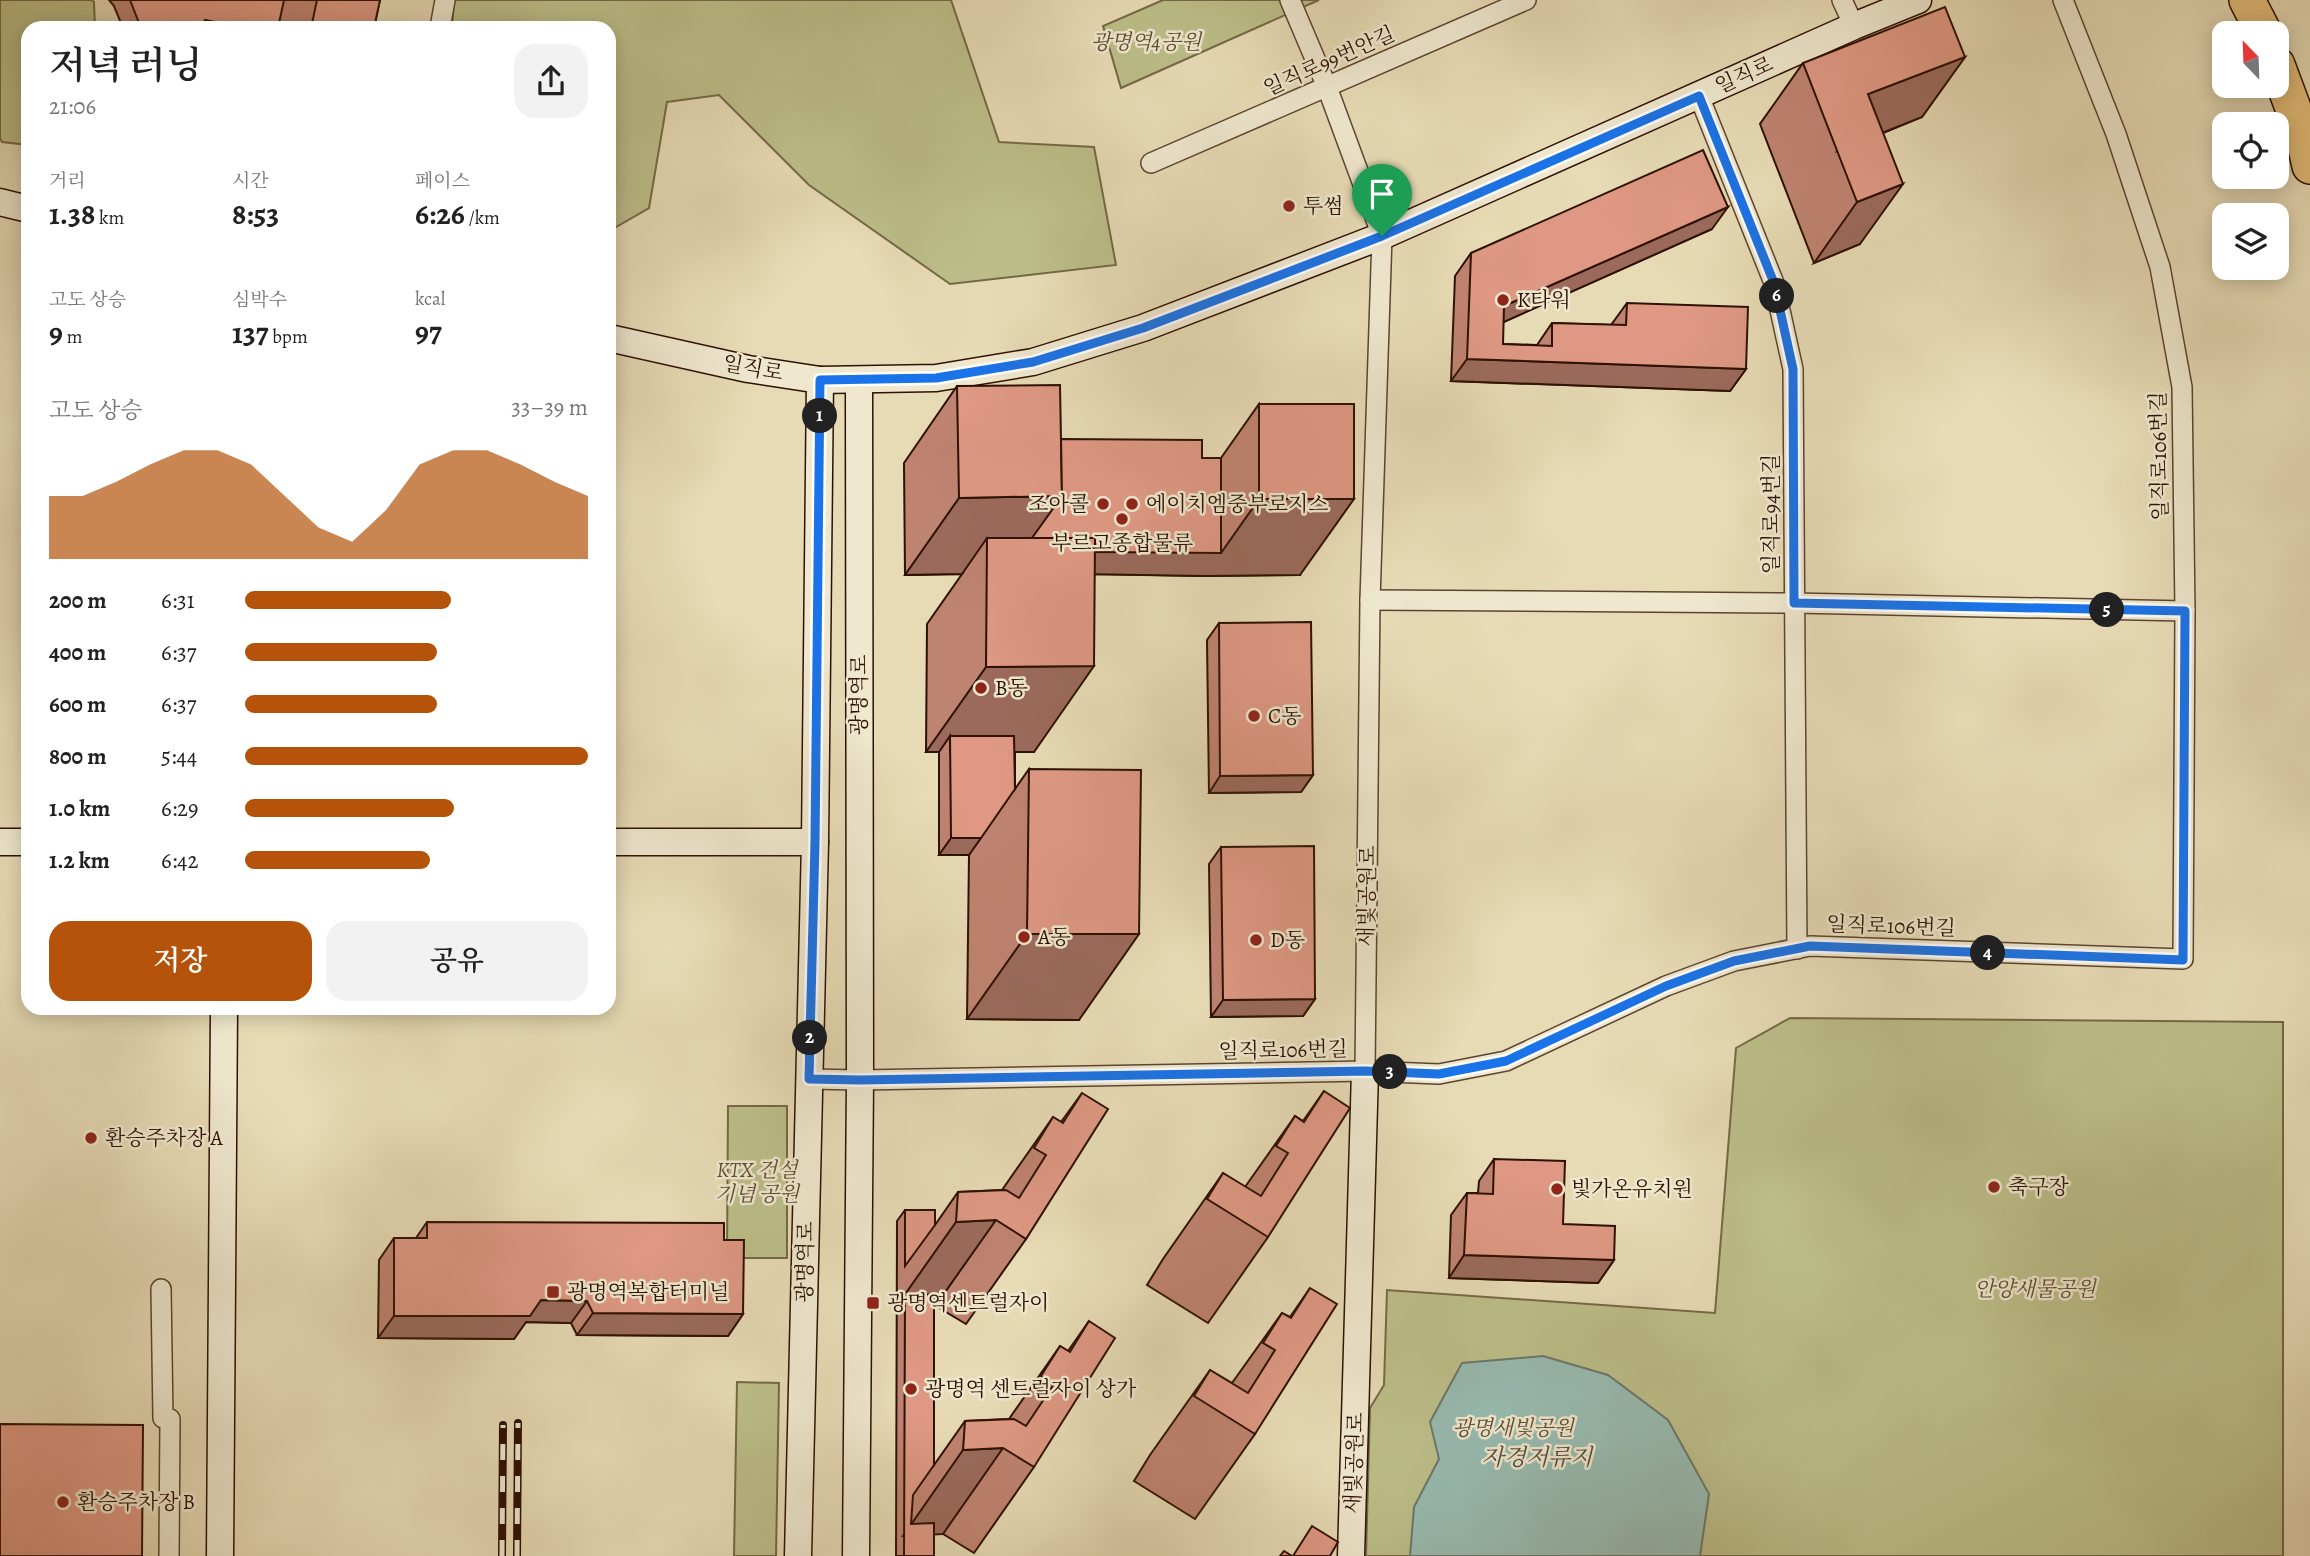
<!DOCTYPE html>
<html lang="ko">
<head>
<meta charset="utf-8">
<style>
	body { margin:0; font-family:Alegreya,"Noto Serif KR",serif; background:#f2f2f2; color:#222; height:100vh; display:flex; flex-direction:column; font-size:26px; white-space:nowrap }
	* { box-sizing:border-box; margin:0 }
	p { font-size:23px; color:#767676 }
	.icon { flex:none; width:38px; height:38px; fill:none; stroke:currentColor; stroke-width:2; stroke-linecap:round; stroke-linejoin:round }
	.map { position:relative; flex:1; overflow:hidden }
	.sheet { position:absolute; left:21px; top:21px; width:595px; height:994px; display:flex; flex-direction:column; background:#fff; border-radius:21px; box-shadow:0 4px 18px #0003 }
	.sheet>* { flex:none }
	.needle { width:46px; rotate:337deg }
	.buttons { position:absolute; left:2212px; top:21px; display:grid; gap:14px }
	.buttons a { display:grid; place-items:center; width:77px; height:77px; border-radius:14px; background:#fff; box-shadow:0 4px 18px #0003; font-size:35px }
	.pin { position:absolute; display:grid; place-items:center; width:60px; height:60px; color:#fff; margin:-72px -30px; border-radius:50% 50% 50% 0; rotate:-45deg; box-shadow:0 0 7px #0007 }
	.pin .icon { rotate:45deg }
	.km { position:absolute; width:35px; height:35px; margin:-18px; border-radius:50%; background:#222; color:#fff; font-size:19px; line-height:35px; text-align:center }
	.round { display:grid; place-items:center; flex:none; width:74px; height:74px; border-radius:21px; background:#f2f2f2 }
	.head { display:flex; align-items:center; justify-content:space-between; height:119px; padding:0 28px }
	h1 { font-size:38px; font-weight:600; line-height:52px }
	.figures { display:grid; grid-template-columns:repeat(3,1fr); gap:10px; height:119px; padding:7px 28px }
	.figures div { display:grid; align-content:center }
	.figures b { font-size:30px; font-weight:600 }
	.figures small { font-size:19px; font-weight:400 }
	.figures p { font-size:19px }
	.chart { height:196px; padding:14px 28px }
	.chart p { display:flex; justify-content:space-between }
	.chart svg { width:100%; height:126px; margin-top:7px; fill:#b45309; opacity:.7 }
	.cta { display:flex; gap:14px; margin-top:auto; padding:14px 28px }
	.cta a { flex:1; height:80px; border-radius:21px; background:#b45309; color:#fff; font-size:28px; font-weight:600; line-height:80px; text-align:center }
	.cta a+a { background:#f2f2f2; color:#222 }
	ul { padding:0 28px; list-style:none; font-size:23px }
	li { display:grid; grid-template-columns:112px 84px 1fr; align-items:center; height:52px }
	li i { height:18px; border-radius:9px; background:#b45309 }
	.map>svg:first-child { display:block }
	.green { fill:#bcbe89; stroke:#756846; stroke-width:2 }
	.water { fill:#97bbb1; stroke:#6d776b; stroke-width:2 }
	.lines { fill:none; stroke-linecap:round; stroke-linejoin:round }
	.street-casing { stroke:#5c442f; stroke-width:22 }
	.secondary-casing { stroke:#2e1102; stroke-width:29 }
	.highway-casing { stroke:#2e1102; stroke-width:38 }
	.street { stroke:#efe8cf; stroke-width:19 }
	.secondary { stroke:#efe8cf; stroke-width:26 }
	.highway { stroke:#e4be7a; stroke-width:35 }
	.rail-casing { stroke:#2e1102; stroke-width:8 }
	.rail { stroke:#efe8cf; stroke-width:5; stroke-dasharray:16; stroke-linecap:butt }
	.wall { fill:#bf8371; stroke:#2e1102; stroke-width:2 }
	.shaded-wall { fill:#9b6a5c; stroke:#2e1102; stroke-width:2 }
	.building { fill:#de9883; stroke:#2e1102; stroke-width:2 }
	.route-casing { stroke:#fff; stroke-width:14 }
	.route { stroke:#1a73e8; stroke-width:9 }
	.poi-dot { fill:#8f2418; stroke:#efe8cf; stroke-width:2.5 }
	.labels { text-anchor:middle; stroke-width:5; stroke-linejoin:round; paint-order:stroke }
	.park-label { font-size:21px; font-style:italic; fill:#604e31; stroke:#efe8cf }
	.street-label { font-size:21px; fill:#2e1102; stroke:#efe8cf }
	.poi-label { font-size:21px; fill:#2e1102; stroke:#efe8cf; text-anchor:start }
	.water-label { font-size:23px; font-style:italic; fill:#534c3f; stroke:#efe8cf }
</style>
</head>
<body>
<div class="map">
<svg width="2310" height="1556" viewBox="0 0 2310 1556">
	<rect width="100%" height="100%" fill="#e7dbb5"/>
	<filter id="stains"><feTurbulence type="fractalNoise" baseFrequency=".00286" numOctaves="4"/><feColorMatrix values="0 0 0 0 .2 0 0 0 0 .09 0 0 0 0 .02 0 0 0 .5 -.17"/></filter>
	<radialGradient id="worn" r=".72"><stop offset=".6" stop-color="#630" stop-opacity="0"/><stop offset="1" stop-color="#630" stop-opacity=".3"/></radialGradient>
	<g class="green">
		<polygon points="0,0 92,0 94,2 95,28 28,28 28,145 2,142 0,138"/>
		<polygon points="454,0 951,0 999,142 1094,147 1116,265 950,284 809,185 719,95 667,102 649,208 609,231 609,28 452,28"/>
		<polygon points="1163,0 1319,0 1121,88 1103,26"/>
		<polygon points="1790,1018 2283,1022 2283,1556 1366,1556 1370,1408 1384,1385 1387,1290 1715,1313 1736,1048"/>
		<polygon points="728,1106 787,1106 787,1258 727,1258"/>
		<polygon points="737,1382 779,1383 776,1556 734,1556"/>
	</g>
	<polygon class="water" points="1543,1356 1608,1375 1668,1420 1709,1494 1700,1556 1410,1556 1414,1507 1439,1459 1430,1422 1462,1363"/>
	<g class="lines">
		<defs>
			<g id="street">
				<polyline points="1290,0 1327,87 1382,236 1370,600 1365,1071"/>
				<polyline points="1842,0 1854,26"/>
				<polyline points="440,28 445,0"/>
				<polyline points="1699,96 1774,283 1793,369 1797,949"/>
				<polyline points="1151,163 1526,0"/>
				<polyline points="1370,600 1794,603 2185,611"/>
				<polyline points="809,1079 860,1080 1365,1071 1439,1074 1506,1061 1666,986 1734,961 1810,946 2183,959 2185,611 2182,387 2160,267 2116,134 2063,0"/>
				<polyline points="161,1289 163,1418 170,1419 169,1556"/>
			</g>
			<g id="secondary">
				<polyline points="0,202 28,209"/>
				<polyline points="609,338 748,369 820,380 936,378 1033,362 1143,328 1382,236 1854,26 1918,0"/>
				<polyline points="0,842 28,842"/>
				<polyline points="609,842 815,842"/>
				<polyline points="220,1556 224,1008"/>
				<polyline points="798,1556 815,842 820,380"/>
				<polyline points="856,1556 860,1080 859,381"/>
				<polyline points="1351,1556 1365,1071"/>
			</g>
			<g id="highway">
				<polyline points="2247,0 2264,33"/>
				<polyline points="2277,65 2303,135 2310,166"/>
			</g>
		</defs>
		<use href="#street" class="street-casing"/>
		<use href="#secondary" class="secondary-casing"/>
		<use href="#highway" class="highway-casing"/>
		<use href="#street" class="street"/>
		<use href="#secondary" class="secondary"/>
		<use href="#highway" class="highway"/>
		<defs>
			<g id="rail">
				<polyline points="502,1556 503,1425"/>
				<polyline points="517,1556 518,1423"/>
			</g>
		</defs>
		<use href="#rail" class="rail-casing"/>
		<use href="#rail" class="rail"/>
	</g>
	<g class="wall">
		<polygon points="109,0 380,0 374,28 123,28 114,6"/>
		<polygon points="1965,57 1922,117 1883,133 1860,244 1814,263 1760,124 1803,63"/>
		<polygon points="1712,229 1503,322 1503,344 1537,345 1552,323 1611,325 1627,303 1746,369 1730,391 1451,381 1455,276 1471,253"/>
		<polygon points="957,386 1061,439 1202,458 1221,458 1259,404 1300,575 1205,576 1095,574 1034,752 1015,752 1015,789 1029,769 1079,1020 967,1019 969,855 939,855 939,752 926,752 927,624 962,574 905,575 904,463"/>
		<polygon points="1219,623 1313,775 1301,792 1209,793 1207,640"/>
		<polygon points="1221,847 1315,999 1303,1016 1211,1017 1209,864"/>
		<polygon points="1324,1091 1268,1237 1208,1323 1147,1285 1163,1259 1223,1173 1245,1187 1295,1116 1303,1121"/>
		<polygon points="1082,1093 1026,1239 966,1324 934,1305 934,1465 965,1421 1009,1419 1060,1346 1068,1351 1089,1321 1034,1467 974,1553 943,1534 934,1534 934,1556 896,1556 897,1221 905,1210 935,1225 958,1192 1002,1190 1053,1117 1061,1122"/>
		<polygon points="1494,1159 1563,1224 1614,1260 1598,1283 1449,1278 1451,1215 1467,1193 1478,1193 1479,1181"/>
		<polygon points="427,1222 724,1240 743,1314 728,1336 577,1335 571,1323 526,1322 514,1339 378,1338 379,1260 394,1238 416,1238"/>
		<polygon points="1310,1288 1255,1434 1195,1519 1134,1481 1150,1455 1210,1370 1232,1383 1282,1313 1290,1317"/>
	</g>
	<g class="shaded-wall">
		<polygon points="1965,57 1922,117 1837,151 1868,94"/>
		<polygon points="1903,184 1860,244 1814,263 1857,202"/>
		<polygon points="1728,207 1712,229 1488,329 1504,306"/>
		<polygon points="1467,359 1746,369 1730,391 1451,381"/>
		<polygon points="1062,496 1221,553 1259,499 1354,499 1300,575 1205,576 1008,573 987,538 962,574 905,575 959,498"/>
		<polygon points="1094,666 1034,752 950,752 950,736 939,752 926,752 986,667"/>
		<polygon points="1313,775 1301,792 1209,793 1220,776"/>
		<polygon points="951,838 981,838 969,855 939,855"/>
		<polygon points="1027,934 1139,934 1079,1020 967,1019"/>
		<polygon points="1315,999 1303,1016 1211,1017 1223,1000"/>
		<polygon points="996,1220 936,1305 905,1307 905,1296 896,1307 956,1222"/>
		<polygon points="1464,1255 1614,1260 1598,1283 1449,1278"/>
		<polygon points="541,1300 587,1301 571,1323 526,1322 514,1339 378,1338 394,1316"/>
		<polygon points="593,1313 743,1314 728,1336 577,1335"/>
		<polygon points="1003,1448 943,1534 903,1536 963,1450"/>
	</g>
	<g class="building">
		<polygon points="130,0 284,0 278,28 243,28 205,20 199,28 141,28"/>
		<polygon points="317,0 380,0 374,28 311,28"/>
		<polygon points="1945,7 1965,57 1868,94 1903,184 1857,202 1803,63"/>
		<polygon points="205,20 243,28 203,28"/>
		<polygon points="1703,150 1728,207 1504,306 1503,344 1552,346 1552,323 1626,325 1627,303 1748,307 1746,369 1467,359 1471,253"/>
		<polygon points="1060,385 1062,496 959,498 957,386"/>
		<rect x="1259" y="404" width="95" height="95"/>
		<polygon points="1061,439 1202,440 1202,458 1221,458 1221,553 1095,552 1095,538 1032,538 1062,496"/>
		<polygon points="987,538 1095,538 1094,666 986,667"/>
		<polygon points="1311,622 1313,775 1220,776 1219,623"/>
		<polygon points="950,736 1014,736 1015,789 981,838 951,838"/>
		<polygon points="1029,769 1141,770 1139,934 1027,934"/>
		<polygon points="1314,846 1315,999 1223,1000 1221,847"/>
		<polygon points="1324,1091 1350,1108 1268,1237 1207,1199 1223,1173 1261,1196 1288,1153 1276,1146 1295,1116 1304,1122"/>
		<polygon points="1082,1093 1108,1109 1026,1239 996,1220 956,1222 958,1192 1006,1190 1019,1198 1046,1155 1034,1148 1053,1117 1063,1123"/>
		<polygon points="1494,1159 1565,1161 1563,1224 1615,1226 1614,1260 1464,1255 1467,1193 1493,1194"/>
		<polygon points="905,1210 935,1210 935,1225 905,1266"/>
		<polygon points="427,1222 724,1223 724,1240 744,1240 743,1314 593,1313 587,1301 541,1300 530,1316 394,1316 394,1238 427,1238"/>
		<polygon points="1310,1288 1337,1304 1255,1434 1194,1396 1210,1370 1248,1393 1275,1350 1263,1343 1282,1313 1291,1318"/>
		<polygon points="934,1294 934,1465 913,1495 911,1524 934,1523 934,1556 904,1556 905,1296"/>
		<polygon points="1089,1321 1115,1338 1034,1467 1003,1448 963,1450 965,1421 1014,1419 1026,1426 1054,1384 1041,1376 1060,1346 1070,1352"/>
		<polygon points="0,1424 143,1425 142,1556 0,1556"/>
		<polygon points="1312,1526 1338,1542 1330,1556 1293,1556"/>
		<polygon points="1284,1551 1292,1556 1280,1556"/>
	</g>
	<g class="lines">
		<defs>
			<polygon id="route" points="1699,96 1774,283 1793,369 1794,603 2185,611 2183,960 1810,946 1734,961 1666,986 1506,1061 1439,1074 1365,1071 860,1080 809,1079 815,842 820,380 936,378 1033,362 1143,328 1382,236"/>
		</defs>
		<use href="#route" class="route-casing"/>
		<use href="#route" class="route"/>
	</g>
	<g class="poi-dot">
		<circle cx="1289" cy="206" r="7"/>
		<circle cx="1503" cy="300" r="7"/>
		<circle cx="1103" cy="504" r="7"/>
		<circle cx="1132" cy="504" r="7"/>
		<circle cx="1122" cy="519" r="7"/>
		<circle cx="981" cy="688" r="7"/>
		<circle cx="1254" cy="716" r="7"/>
		<circle cx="1024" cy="937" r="7"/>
		<circle cx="1256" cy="940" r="7"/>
		<circle cx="91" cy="1138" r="7"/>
		<circle cx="1994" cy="1187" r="7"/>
		<circle cx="1557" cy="1189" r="7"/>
		<rect x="546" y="1285" width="14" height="14" rx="3.5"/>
		<rect x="866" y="1296" width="14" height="14" rx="3.5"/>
		<circle cx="911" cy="1389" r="7"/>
		<circle cx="63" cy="1502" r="7"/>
	</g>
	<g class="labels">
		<g class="park-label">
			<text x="1146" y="49">광명역4공원</text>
			<text x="757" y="1177">KTX 건설<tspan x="757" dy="24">기념 공원</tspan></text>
			<text x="2035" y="1296">안양새물공원</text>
			<text x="1513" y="1435">광명새빛공원</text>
		</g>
		<g class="street-label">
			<text transform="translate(1329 61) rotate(-24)" y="7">일직로99번안길</text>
			<text transform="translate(1744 75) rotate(-24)" y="7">일직로</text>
			<text transform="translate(753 368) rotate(10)" y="7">일직로</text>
			<text transform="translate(2159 456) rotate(-91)" y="7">일직로106번길</text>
			<text transform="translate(1771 514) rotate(-90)" y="7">일직로94번길</text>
			<text transform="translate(859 695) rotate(-90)" y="7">광명역로</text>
			<text transform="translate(1367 896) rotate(-89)" y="7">새빛공원로</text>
			<text transform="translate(1891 926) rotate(2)" y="7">일직로106번길</text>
			<text transform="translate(1283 1050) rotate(-1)" y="7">일직로106번길</text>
			<text transform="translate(805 1262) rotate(-89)" y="7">광명역로</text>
			<text transform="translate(1354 1463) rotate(-88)" y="7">새빛공원로</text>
		</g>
		<g class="poi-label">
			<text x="1303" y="213">투썸</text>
			<text x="1517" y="307">K타워</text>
			<text x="1089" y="511" text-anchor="end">조아콜</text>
			<text x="1146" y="511">에이치엠중부로지스</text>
			<text x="1122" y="550" text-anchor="middle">부르고종합물류</text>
			<text x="995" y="695">B동</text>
			<text x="1268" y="723">C동</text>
			<text x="1038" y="944">A동</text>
			<text x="1270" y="947">D동</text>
			<text x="105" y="1145">환승주차장 A</text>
			<text x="2008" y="1194">축구장</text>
			<text x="1571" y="1196">빛가온유치원</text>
			<text x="567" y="1299">광명역복합터미널</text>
			<text x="887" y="1310">광명역센트럴자이</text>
			<text x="925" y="1396">광명역 센트럴자이 상가</text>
			<text x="77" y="1509">환승주차장 B</text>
		</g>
		<g class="water-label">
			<text x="1537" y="1465">자경저류지</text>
		</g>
	</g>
	<rect width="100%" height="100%" filter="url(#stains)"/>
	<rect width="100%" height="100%" fill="url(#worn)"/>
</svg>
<div class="buttons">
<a><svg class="needle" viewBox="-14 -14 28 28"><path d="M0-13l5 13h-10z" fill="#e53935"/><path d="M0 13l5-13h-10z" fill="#767676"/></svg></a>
<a><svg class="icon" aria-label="locate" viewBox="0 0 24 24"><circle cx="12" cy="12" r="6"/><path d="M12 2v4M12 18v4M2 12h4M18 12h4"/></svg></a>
<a><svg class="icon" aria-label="layers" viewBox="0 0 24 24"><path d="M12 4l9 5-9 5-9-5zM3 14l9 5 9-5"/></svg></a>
</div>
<div class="pin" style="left:1382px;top:236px;background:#1e9e55"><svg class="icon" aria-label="arrive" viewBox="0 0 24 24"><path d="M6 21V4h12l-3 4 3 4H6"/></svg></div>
<b class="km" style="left:820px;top:416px">1</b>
<b class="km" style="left:810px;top:1038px">2</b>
<b class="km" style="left:1390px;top:1072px">3</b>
<b class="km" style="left:1988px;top:953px">4</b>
<b class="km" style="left:2107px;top:610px">5</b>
<b class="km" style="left:1777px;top:296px">6</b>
<section class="sheet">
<div class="head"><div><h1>저녁 러닝</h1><p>21:06</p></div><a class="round"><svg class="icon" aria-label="share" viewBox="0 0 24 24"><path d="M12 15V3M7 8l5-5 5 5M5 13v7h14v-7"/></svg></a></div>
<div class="figures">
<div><p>거리</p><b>1.38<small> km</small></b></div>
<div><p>시간</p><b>8:53</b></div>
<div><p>페이스</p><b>6:26<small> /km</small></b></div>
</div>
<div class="figures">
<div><p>고도 상승</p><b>9<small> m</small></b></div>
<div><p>심박수</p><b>137<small> bpm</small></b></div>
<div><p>kcal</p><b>97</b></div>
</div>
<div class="chart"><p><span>고도 상승</span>33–39 m</p>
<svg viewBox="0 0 160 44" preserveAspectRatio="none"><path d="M0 44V22L10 22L20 17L30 11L40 6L50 6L60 11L70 22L80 33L90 38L100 27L110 11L120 6L130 6L140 11L150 17L160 22V44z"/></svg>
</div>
<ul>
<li><b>200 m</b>6:31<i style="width:60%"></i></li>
<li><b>400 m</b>6:37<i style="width:56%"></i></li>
<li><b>600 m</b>6:37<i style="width:56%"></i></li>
<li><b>800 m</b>5:44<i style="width:100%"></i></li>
<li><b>1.0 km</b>6:29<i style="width:61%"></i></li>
<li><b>1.2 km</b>6:42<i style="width:54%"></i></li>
</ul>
<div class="cta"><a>저장</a><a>공유</a></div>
</section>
</div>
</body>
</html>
